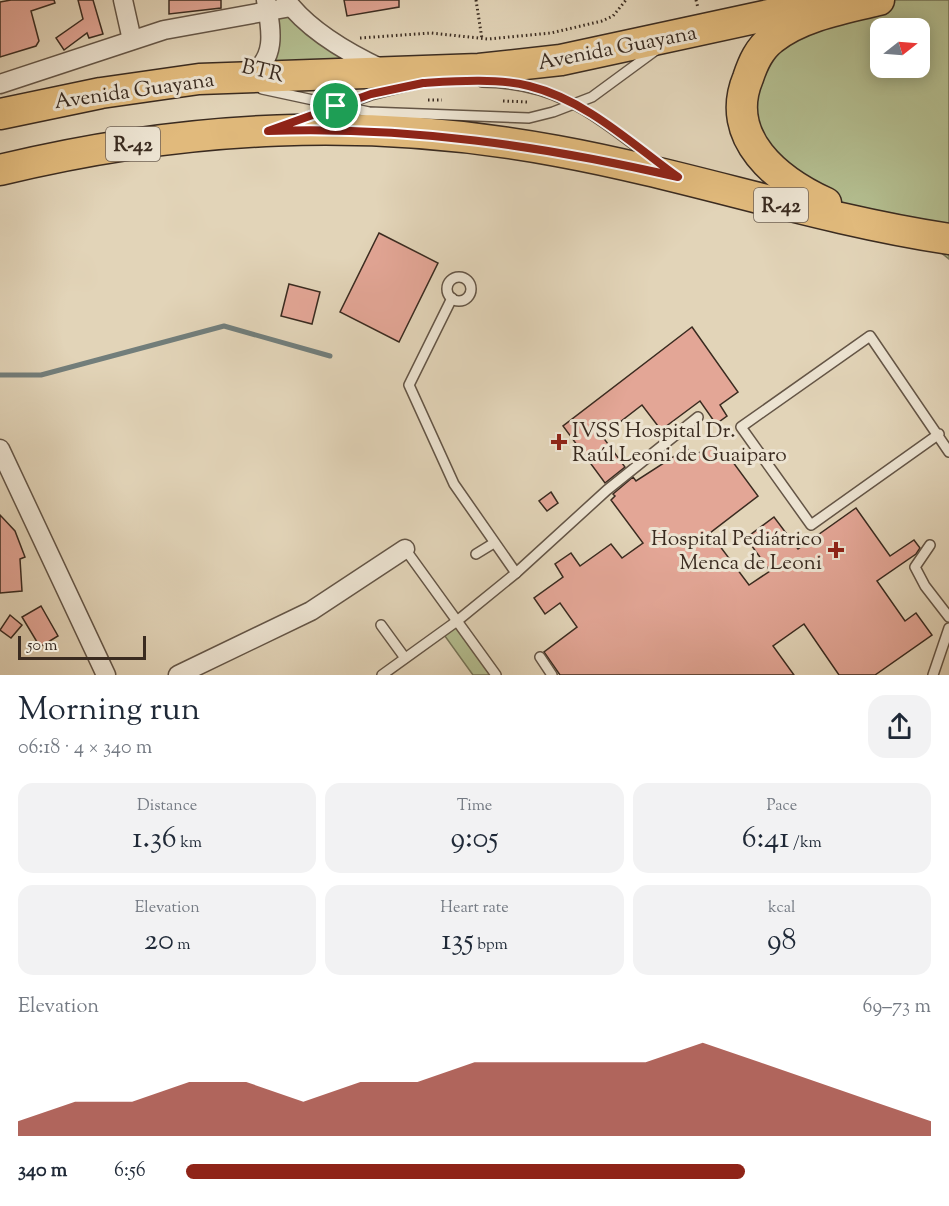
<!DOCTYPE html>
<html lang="en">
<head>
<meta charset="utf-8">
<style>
	body { margin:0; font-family:"Sorts Mill Goudy",serif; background:#f2f2f3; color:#1f2937; height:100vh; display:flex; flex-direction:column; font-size:22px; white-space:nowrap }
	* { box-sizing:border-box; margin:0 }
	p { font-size:20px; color:#747a83 }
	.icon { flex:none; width:33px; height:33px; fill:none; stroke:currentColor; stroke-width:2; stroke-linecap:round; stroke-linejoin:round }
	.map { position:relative; height:675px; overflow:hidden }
	.side { display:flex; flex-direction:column; background:#fff; flex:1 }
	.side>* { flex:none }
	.needle { width:39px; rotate:73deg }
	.controls { position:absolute; left:870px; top:18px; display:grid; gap:12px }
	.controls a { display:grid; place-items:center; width:60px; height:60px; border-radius:12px; background:#fff; box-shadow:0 3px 15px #0003; font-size:30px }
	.scale { position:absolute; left:18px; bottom:15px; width:128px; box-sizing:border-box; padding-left:6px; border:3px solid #3a2b20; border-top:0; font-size:16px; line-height:21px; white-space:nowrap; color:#3a2b20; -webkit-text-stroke:4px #ece3d1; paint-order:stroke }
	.pin { position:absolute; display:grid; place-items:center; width:51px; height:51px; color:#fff; margin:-26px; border:3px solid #fff; border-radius:50%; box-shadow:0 2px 6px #0007 }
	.round { display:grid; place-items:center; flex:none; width:63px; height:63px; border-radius:18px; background:#f2f2f3 }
	.summary { display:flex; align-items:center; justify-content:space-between; height:102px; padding:0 18px }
	h1 { font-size:33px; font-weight:600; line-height:45px }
	.metrics { display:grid; grid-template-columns:repeat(3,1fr); gap:9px; height:102px; padding:6px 18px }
	.metrics div { display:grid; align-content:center; border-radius:15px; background:#f2f2f3; text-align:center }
	.metrics b { font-size:30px; font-weight:600 }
	.metrics small { font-size:16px; font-weight:400 }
	.metrics p { font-size:16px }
	.chart { height:168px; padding:12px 18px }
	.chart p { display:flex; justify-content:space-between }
	.chart svg { width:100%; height:108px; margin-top:6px; fill:#8f2418; opacity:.7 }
	ul { padding:0 18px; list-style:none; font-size:20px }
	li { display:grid; grid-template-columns:96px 72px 1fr; align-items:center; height:45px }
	li i { height:15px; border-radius:8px; background:#8f2418 }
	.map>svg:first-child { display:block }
	.green { fill:#b3bd8f; stroke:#767458; stroke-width:1.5; fill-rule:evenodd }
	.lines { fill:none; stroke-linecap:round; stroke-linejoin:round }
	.stream { stroke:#727e7b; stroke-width:5 }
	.building { fill:#e3a696; stroke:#3a2b20; stroke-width:1.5 }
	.service-casing { stroke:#645546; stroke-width:12 }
	.minor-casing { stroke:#645546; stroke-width:21 }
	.primary-casing { stroke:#3a2b20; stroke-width:33 }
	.path { stroke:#3a2b20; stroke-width:3; stroke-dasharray:1.5 3; stroke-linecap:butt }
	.service { stroke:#ece3d1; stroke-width:9 }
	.minor { stroke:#ece3d1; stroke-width:18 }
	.primary { stroke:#e1ba7c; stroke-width:30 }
	.route-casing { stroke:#fff; stroke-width:12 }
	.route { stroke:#8f2418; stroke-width:8 }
	.poi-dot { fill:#8f2418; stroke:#ece3d1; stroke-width:2 }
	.labels { text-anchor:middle; stroke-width:6; stroke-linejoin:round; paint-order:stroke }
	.shield { fill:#ece3d1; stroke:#6f6255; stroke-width:1.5 }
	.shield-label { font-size:20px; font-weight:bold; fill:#3a2b20 }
	.street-label { font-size:21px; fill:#3a2b20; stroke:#ece3d1 }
	.poi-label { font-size:21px; fill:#3a2b20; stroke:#ece3d1; text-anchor:start }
</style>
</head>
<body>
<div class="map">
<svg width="949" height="675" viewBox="0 0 949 675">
	<rect width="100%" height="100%" fill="#e2d4b8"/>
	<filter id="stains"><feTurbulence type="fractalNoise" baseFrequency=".00333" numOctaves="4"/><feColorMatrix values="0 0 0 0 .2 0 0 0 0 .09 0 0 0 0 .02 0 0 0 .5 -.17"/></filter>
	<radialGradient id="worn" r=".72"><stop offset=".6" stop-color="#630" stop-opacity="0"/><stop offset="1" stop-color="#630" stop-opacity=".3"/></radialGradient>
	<g class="green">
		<polygon points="266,0 290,0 367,59 262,65"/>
		<path d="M879,0H949V259L935,248L828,204L754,148L753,64L866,3ZM880,28H920V68H880Z"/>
		<polygon points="457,621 496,675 473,675 442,632"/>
	</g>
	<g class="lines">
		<polyline class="stream" points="0,375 41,375 224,326 330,356"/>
	</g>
	<g class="building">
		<polygon points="11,0 54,0 55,3 31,11 39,41 36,46 0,57 0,2"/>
		<polygon points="78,0 93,0 103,34 89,38 87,33 64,50 56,38 83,19"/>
		<polygon points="169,0 221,0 221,8 169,14"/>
		<polygon points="344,0 399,0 399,7 347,16"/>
		<polygon points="379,233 438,263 399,342 340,312"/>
		<polygon points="289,284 320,292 312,324 281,316"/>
		<polygon points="692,327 738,392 720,405 727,416 716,424 700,401 661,430 642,405 602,436 625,467 605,483 563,426"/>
		<polygon points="710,445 720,459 727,454 758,496 710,533 749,585 770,571 746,538 774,517 798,549 856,508 890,556 914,540 920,548 916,554 877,581 905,621 916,613 932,635 875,675 839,675 804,624 773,646 794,675 560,675 544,652 577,627 560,603 545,614 534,598 563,577 555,564 571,553 580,566 611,544 622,558 643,543 611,500 615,496 613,494 633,477 636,481 687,448 693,457"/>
		<polygon points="551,492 558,503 547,511 539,501"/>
		<polygon points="0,515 15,531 25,557 20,559 22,591 0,593"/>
		<polygon points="41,606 58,636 40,647 22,617"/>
		<polygon points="10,615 22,625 11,638 0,630"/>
	</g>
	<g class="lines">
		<defs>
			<g id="service">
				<path d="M482,82C561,83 596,117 656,161"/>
				<polyline points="262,89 369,112 529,118 553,112 592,97 656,50"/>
				<polyline points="302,119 371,95 415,84"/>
				<circle cx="459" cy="289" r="12"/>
				<polyline points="452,298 409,385 454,484 516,573"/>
				<polyline points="939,434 811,525 741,427 870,336 949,452"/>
				<polyline points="930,545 915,567 925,586 949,617"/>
				<polyline points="405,549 496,675"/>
				<polyline points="476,554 494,543"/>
				<polyline points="381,625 405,658"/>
				<polyline points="540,657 552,675"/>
				<polyline points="382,675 457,621 516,573 607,490 698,417"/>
				<polyline points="933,675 949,628"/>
			</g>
			<g id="minor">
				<polyline points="123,0 132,40"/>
				<path d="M286,0C309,31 348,53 382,69"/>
				<path d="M249,76C278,58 271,29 266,0"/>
				<polyline points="0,84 164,30 291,7"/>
				<polyline points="0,449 106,675"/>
				<polyline points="178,675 311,611 405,549"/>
			</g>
			<g id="primary">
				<polyline points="0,114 101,93 199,79 479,69 561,60 838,0"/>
				<path d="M0,170C186,125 369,116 557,151C689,175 816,219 949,239"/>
				<path d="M826,203C778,181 723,138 748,78C753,63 759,49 772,39C800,16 845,8 879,0"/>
			</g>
		</defs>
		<use href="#service" class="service-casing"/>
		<use href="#minor" class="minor-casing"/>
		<use href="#primary" class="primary-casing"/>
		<g class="path">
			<polyline points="476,0 482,39"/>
			<polyline points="696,0 698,8"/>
			<polyline points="360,38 431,33 488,39 551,33 602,21 613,16 626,0"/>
			<polyline points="428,100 442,100"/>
			<polyline points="503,101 528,102"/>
		</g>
		<use href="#service" class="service"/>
		<use href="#minor" class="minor"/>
		<use href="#primary" class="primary"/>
	</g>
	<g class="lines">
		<defs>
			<path id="route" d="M423,83C456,81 497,78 529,86C586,100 632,144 678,177C543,146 408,126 268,131L371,94Z"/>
		</defs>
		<use href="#route" class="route-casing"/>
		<use href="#route" class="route"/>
	</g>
	<g class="poi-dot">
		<path d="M556 433h6v6h6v6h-6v6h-6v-6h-6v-6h6z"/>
		<path d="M833 541h6v6h6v6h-6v6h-6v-6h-6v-6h6z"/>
	</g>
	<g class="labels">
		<g class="shield">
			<rect x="106" y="127" width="54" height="34" rx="4.5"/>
			<rect x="754" y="188" width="54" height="34" rx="4.5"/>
		</g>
		<g class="shield-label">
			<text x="133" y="151">R-42</text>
			<text x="781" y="212">R-42</text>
		</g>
		<g class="street-label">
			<text transform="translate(617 47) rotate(-11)" y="7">Avenida Guayana</text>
			<text transform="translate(263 70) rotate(13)" y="7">BTR</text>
			<text transform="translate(134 90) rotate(-8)" y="7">Avenida Guayana</text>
		</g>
		<g class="poi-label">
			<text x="572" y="437">IVSS Hospital Dr.<tspan x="572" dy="24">Raúl Leoni de Guaiparo</tspan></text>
			<text x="822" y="545" text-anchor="end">Hospital Pediátrico<tspan x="822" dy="24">Menca de Leoni</tspan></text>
		</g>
	</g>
	<rect width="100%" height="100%" filter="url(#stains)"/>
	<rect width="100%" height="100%" fill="url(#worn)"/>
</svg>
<div class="controls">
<a><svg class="needle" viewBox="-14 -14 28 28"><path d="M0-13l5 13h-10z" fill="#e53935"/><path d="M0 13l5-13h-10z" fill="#747a83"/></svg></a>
</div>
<div class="scale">50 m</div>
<div class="pin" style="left:336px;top:106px;background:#1e9e55"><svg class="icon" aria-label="arrive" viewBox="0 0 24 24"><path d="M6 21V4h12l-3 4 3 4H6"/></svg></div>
</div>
<section class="side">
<div class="summary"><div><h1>Morning run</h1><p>06:18 · 4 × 340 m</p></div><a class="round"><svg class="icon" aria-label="share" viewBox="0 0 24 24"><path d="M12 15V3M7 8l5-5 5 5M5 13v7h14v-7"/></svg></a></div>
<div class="metrics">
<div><p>Distance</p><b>1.36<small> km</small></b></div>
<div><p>Time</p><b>9:05</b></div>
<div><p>Pace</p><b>6:41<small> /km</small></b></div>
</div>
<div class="metrics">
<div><p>Elevation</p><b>20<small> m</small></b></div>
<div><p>Heart rate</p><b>135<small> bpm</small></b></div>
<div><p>kcal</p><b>98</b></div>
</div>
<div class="chart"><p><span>Elevation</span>69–73 m</p>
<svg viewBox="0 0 160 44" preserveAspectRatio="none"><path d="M0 44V38L10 30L20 30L30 22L40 22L50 30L60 22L70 22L80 14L90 14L100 14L110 14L120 6L130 14L140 22L150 30L160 38V44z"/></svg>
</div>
<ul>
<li><b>340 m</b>6:56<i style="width:75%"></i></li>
</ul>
</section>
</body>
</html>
